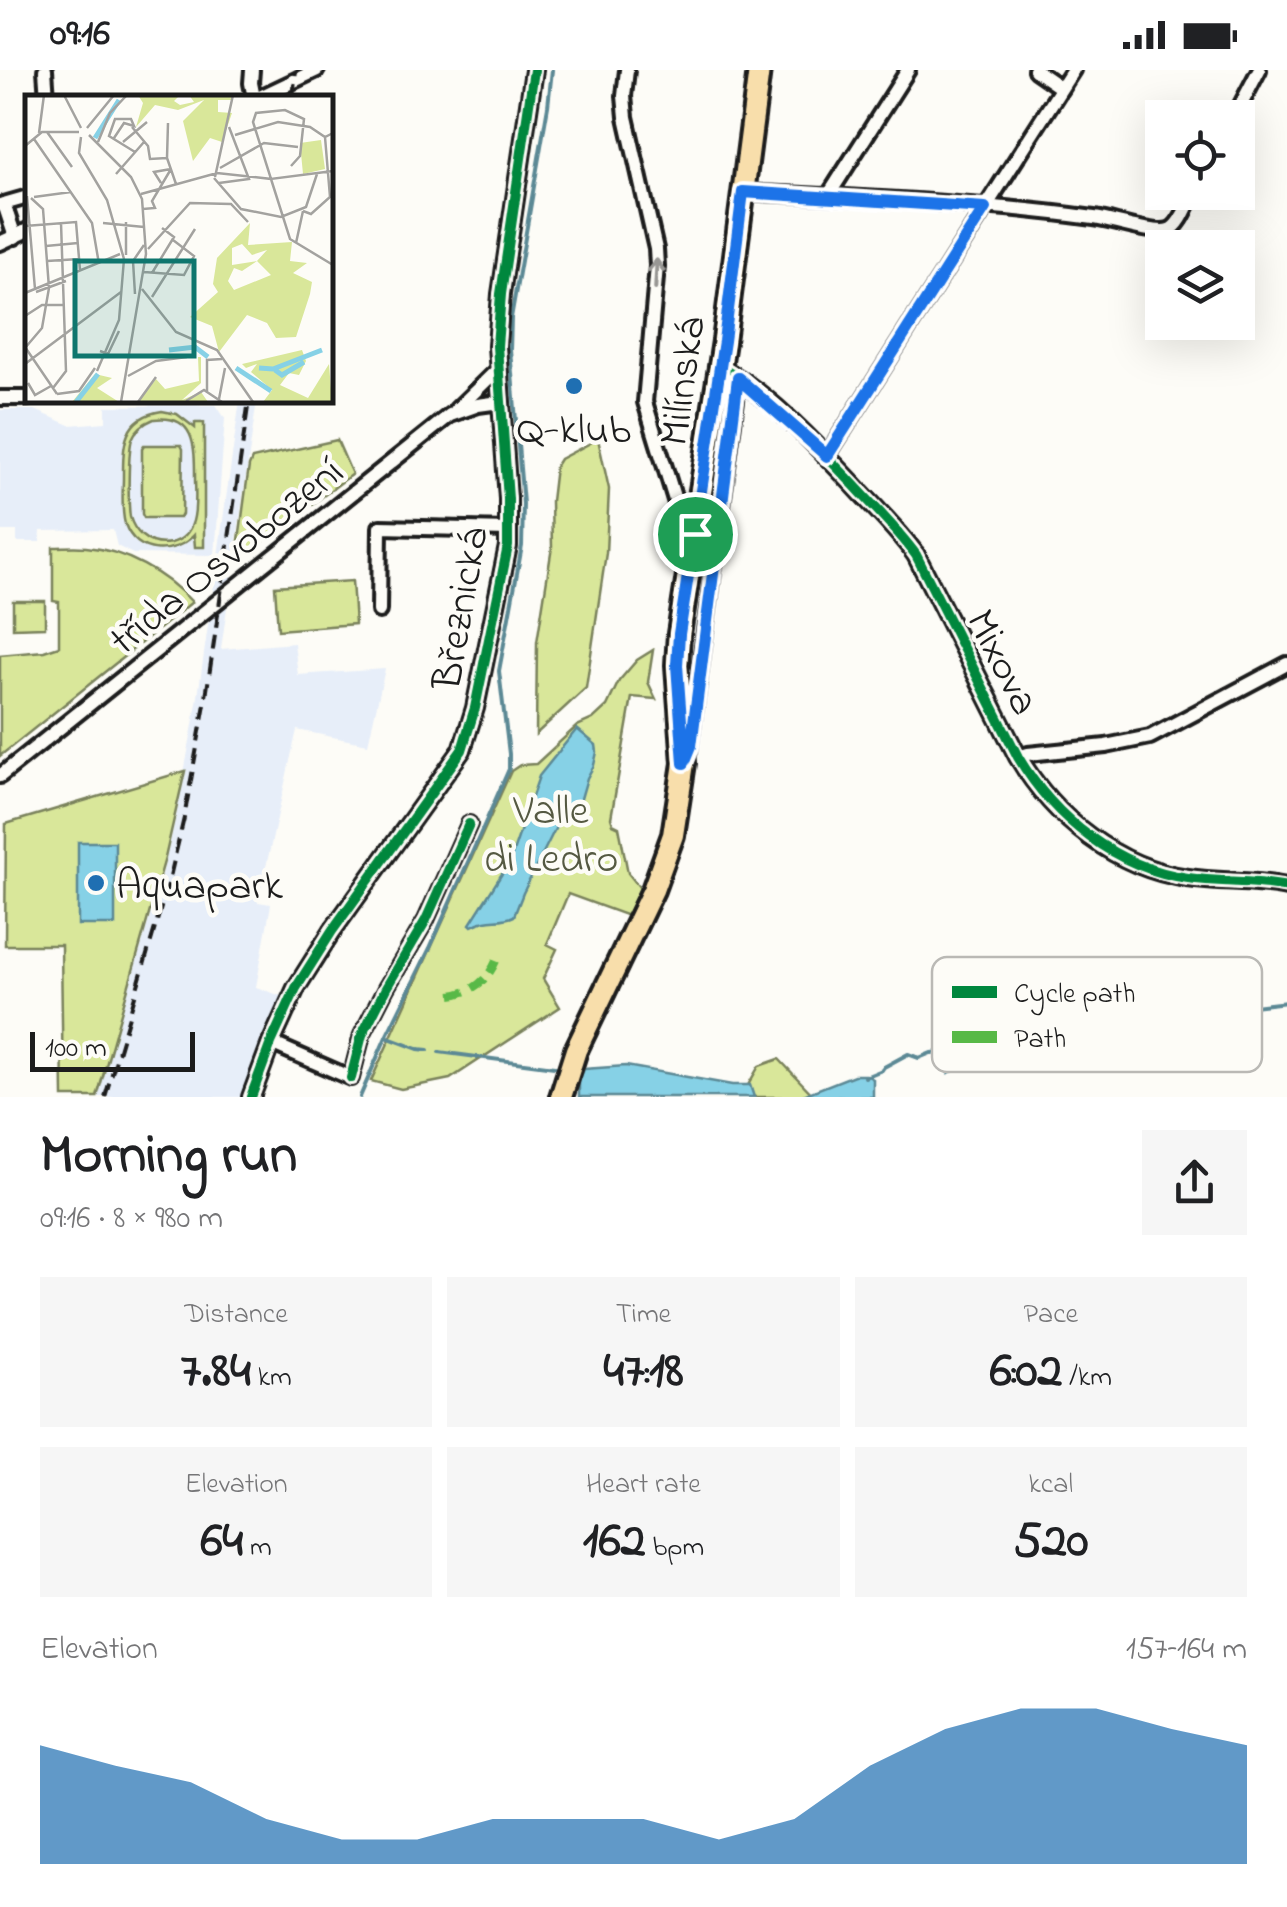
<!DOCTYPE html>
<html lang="en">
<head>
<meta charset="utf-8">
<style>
	body { margin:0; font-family:"Indie Flower",sans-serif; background:#f6f6f6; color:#202124; height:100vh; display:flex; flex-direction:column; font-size:38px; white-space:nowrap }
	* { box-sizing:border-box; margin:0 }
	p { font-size:32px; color:#757577 }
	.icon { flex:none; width:55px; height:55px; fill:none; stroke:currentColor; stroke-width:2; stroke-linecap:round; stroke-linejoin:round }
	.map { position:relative; height:1027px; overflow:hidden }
	.drawer { display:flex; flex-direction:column; background:#fff; flex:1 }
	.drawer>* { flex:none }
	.tools { position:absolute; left:1145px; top:30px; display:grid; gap:20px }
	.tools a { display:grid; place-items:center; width:110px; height:110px; border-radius:0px; background:#fff; box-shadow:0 10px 40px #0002; font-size:50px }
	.scale { position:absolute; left:30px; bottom:25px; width:165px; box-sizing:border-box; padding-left:10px; border:5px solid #1c1c1c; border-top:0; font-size:28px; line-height:35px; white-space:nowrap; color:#1c1c1c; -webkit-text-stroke:8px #fdfcf7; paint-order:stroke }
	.pin { position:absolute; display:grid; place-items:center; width:85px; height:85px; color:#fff; margin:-42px; border:5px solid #fff; border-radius:50%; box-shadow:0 2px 10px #0007 }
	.round { display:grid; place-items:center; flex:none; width:105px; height:105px; border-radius:0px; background:#f6f6f6 }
	.overview { display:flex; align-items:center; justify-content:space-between; height:170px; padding:0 40px }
	h1 { font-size:55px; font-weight:700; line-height:75px }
	.stats { display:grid; grid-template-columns:repeat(3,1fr); gap:15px; height:170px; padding:10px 40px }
	.stats div { display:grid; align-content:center; border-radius:0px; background:#f6f6f6; text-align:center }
	.stats b { font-size:50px; font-weight:700 }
	.stats small { font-size:28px; font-weight:400 }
	.stats p { font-size:28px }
	.chart { height:280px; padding:20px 40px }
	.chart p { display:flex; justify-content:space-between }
	.chart svg { width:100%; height:180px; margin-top:10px; fill:#1f6fb2; opacity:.7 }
	.status { display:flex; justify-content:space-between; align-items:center; height:70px; padding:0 50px; background:#fff; direction:ltr }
	.status svg { height:28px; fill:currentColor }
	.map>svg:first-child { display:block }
	.built { fill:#e7eef9 }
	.green { fill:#d9e79a; stroke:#7a825b; stroke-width:2.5; fill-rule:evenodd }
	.water { fill:#86d1e6; stroke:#5c8995; stroke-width:2.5 }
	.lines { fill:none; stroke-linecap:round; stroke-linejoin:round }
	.stream { stroke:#5c8995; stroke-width:4 }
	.minor-casing { stroke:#1c1c1c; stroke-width:20 }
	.tertiary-casing { stroke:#1c1c1c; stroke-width:22 }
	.primary-casing { stroke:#1c1c1c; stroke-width:28 }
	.minor { stroke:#fdfcf7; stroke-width:12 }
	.tertiary { stroke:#fdfcf7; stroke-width:15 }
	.primary { stroke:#f8deab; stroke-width:20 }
	.rail { stroke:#1c1c1c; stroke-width:4; stroke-dasharray:15 8; stroke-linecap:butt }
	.quiet { stroke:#58b947; stroke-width:8; stroke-dasharray:15 8; stroke-linecap:butt }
	.cycleway-casing { stroke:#fdfcf7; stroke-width:16 }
	.cycleway { stroke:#00873e; stroke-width:10 }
	.oneway { stroke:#989794 }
	.route-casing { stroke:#fff; stroke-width:20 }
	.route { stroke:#1a73e8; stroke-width:12 }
	.poi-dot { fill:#1f6fb2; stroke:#fdfcf7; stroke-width:4 }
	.labels { text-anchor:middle; stroke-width:9; stroke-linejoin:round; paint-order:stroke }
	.street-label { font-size:42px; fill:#1c1c1c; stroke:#fdfcf7 }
	.poi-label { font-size:42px; fill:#1c1c1c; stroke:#fdfcf7 }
	.park-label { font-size:42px; fill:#555942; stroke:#fdfcf7 }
	.inset-river { fill:none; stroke:#86d1e6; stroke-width:5 }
	.inset-road { fill:none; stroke:#a3a29f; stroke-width:2.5 }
	.view { fill:#0f766e; fill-opacity:0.15; stroke:#0f766e; stroke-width:5 }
	.inset-edge { fill:none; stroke:#1c1c1c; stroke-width:5 }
	.key { fill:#fdfcf7; stroke:#bab9b5; stroke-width:2.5 }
	.key-label { font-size:28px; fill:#1c1c1c }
</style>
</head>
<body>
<div class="status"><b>09:16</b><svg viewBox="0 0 49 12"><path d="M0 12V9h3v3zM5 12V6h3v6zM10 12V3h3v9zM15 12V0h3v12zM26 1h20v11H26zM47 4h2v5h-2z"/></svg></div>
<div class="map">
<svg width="1287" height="1027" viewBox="0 0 1287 1027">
	<rect width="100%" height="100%" fill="#fdfcf7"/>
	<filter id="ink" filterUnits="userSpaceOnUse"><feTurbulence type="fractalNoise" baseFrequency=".01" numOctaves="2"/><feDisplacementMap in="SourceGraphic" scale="20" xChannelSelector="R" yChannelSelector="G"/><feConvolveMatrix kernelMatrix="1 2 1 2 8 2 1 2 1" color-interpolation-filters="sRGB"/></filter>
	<g filter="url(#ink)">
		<g class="built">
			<polygon points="240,330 257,330 221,579 294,573 298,605 385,599 368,674 297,660 258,832 271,834 256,917 281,926 240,1027 97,1027 162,805 176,746 197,633"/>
			<polygon points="216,335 225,348 215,485 133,484 117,476 113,460 41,461 40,472 17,472 17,461 0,461 0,340 35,340 70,355 106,352 106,336"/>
		</g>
		<g class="green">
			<path d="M162,341L177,344L195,358V353H204V477H195L194,465C174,486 136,486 125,454C121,439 123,421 123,407C123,375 123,347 162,341ZM154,349C195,344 195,376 195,407C195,430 201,465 171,473C161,475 150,473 142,466C136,461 132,454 130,447C128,433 128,382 132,369C136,359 144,353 154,349Z"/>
			<polygon points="598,369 609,419 606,483 586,618 536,664 537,572 552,477 551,431 555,397 560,389"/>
			<polygon points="337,370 352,404 236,492 249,396 252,389"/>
			<polygon points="144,375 181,375 183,379 182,444 180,448 144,448 142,444 142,378"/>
			<path d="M53,477C64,477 75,476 86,477C125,480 166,504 192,532L0,686V585L44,581L59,576V532L53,531Z"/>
			<polygon points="352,511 355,554 278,560 275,516"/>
			<polygon points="13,531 45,531 45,557 13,558"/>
			<polygon points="653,580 648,612 656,629 632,627 611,748 613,754 619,757 628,803 640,818 628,846 568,824 547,874 557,879 543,909 560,937 450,1009 401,1019 371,1011 511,701 520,695 536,694 577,656 593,649 607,636 619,611 637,590"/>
			<polygon points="185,701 165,788 97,1027 63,1027 61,875 5,875 6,754"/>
			<polygon points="779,989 815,1027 754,1027 747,1017 759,996"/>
		</g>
		<g class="water">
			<path d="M577,659L596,675L597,682L594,695L587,708L580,732L557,755L523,823L514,846C499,853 490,846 472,856L470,854L510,791L539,706Z"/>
			<rect x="78" y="772" width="37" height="83"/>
			<polygon points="988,966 992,974 978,991 948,1003 940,982"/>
			<polygon points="626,996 732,1015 750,1015 754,1027 579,1027 579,1011 584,999"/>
			<polygon points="854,1005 866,1005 873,1009 873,1027 803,1027 803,1025"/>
		</g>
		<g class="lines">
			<g class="stream">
				<polyline points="1023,956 1085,956 1287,932"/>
				<polyline points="386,967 418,979 428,980"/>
				<polyline points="439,982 562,998"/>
				<polyline points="865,1007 882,1000 884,997 908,984 919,988 931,983 946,982"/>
				<polyline points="360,1027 386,967 430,878 509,699 509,684 499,601 522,476 523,434 510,280 511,248 548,36 552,0"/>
			</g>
			<defs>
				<g id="minor">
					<polyline points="45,0 47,28"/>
					<polyline points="252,0 251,13 254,28"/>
					<polyline points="627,0 624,26 626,47 656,179 657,196 645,332 682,453 695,464"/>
					<polyline points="1035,0 1061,18"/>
					<polyline points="258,28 317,0"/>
					<polyline points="1234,48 1259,0"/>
					<path d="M743,122C860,128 978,132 1094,148C1110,150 1155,165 1169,160C1181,156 1188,133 1194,122"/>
					<polyline points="828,126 908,0"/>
					<polyline points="4,134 15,167"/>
					<polyline points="0,135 28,127"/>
					<polyline points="0,173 28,160"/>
					<polyline points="0,328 28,328"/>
					<polyline points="456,340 498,299"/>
					<polyline points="827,386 1073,0"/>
					<polyline points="379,541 380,457 509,460"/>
					<polyline points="689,681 739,308"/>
					<polyline points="1018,687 1028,684 1106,676 1150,667 1287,594"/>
					<polyline points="0,706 450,345 478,335 500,332"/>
					<polyline points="271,973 351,1008 362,965 386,918 426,850 469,754"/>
				</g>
				<g id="tertiary">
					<path d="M720,297C771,326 814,373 854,415C875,438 898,460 916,485L1018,687C1054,748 1116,798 1188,808C1221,813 1254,810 1287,817"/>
					<polyline points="251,1027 271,973 296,918 332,861 462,680 475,638 508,476 508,429 497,276 501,224 534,0"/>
				</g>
				<polyline id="primary" points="561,1027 576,980 653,820 673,765 684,693 677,595 679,564 724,271 759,0"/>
			</defs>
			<use href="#minor" class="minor-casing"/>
			<use href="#tertiary" class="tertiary-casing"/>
			<use href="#primary" class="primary-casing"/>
			<use href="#minor" class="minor"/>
			<use href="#tertiary" class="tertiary"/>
			<use href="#primary" class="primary"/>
			<g class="rail">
				<polyline points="293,28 296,0"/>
				<polyline points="105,1027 170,807 184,748 205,634 249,330"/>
			</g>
			<path class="quiet" d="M451,925C472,923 488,910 496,891"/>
			<defs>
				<g id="cycleway">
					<path d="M720,297C771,326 814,373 854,415C875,438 898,460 916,485L1018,687C1054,748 1116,798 1188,808C1221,813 1254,810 1287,817"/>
					<polyline points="351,1008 362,965 386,918 426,850 469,754"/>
					<polyline points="251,1027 271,973 296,918 332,861 462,680 475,638 508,476 508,429 497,276 501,224 534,0"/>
				</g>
			</defs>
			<use href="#cycleway" class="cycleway-casing"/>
			<use href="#cycleway" class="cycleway"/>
		</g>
		<defs><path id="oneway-shaft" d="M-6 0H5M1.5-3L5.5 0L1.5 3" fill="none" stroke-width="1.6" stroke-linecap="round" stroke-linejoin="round" transform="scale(2.5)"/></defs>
		<use class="oneway" href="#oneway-shaft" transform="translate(656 204) rotate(-87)"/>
	</g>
	<g class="lines" filter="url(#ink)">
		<defs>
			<polygon id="route" points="743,122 985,138 827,386 738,308 691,676 684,693 677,595 679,564 724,271"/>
		</defs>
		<use href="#route" class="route-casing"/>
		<use href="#route" class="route"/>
	</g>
	<g class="poi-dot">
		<circle cx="574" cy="316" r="10"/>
		<circle cx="96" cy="813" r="10"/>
	</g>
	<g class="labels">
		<g class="street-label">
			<text transform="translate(680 311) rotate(-82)" y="15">Milínská</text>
			<text transform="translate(225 484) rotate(-39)" y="15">třída Osvobození</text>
			<text transform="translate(458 538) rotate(-80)" y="15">Březnická</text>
			<text transform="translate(1005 591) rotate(63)" y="15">Mixova</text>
		</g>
		<g class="poi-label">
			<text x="574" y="372">Q-klub</text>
			<text x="116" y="828" text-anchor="start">Aquapark</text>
		</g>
		<g class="park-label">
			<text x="551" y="753">Valle<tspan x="551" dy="48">di Ledro</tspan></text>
		</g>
	</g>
	<g transform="translate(25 25)">
		<rect width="308" height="308" fill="#fdfcf7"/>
		<path d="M113,0H155L149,6L155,10L169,7L164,0H207L208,5H193V17L207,18L197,47L185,43L168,66L158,26L179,5L153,15L130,10L111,32L118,8ZM296,45L300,74L278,79L275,48ZM225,128L223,150L267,147L265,166L282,168L268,178L287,187L285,199L271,242L251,243L242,228L222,220L194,257L187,231L165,222L193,197L188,189L192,163ZM217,149L227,160L242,155L232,166L246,180L209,195L203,186L209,173L217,176L232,166L207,170V153ZM277,255L281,266L274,280L264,278L255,290L283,303L304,269L307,307H238L247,295L226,277L232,269L221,273L217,269ZM173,262H176V288L157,305L176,297L183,307H113L131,284L140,294L174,286ZM70,279L87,283L72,293L94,307H47Z" fill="#d9e79a" fill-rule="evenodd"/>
		<path class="inset-river" d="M70,43L94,5M144,255L170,252L183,262M211,273L246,296M234,273L248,274L297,255M250,275L257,280L279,267M51,307L73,279"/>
		<path class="inset-road" d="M39,0L56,33M143,28L142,63L151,89M107,32L123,51L125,64L142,63M62,33L89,0M22,37L47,72M14,38L19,0M64,40L106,82L117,104L121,159L96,307M210,40L253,27L285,32L300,42L308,38M56,42L54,58L82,105L99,164M89,43L99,28L109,31L106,24H90L84,41L110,57M9,44L67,128L74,169M73,47L85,18L102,0M98,47L122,27M0,51L17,37H54M266,71L275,61L279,24L260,15L231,18L228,27L246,84L308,76M195,73L239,48L273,52M91,79L119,47M190,82L208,0M189,83L216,114L256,122L281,112L292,79M136,88L129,77L146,74M194,88L224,84L204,32M116,99L192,78L246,84L265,144L308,170M2,101L10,194M9,102L46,97M118,114L130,113L127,106L146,74M278,116L286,119L305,102L300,42M78,128L119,132M0,131L51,127L55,175M271,148L278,116M21,151L53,148M123,154L165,108L206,109L223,127M101,160V127M22,166L54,164M119,177L159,180L169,161L148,145M127,178L149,142L137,133M117,194L151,237L192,255L228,307M11,197L41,186M0,198L95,159M110,199L108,166L119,150M127,202L170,134M0,221L17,210H40M0,252L32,299M0,253L17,233L24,193L18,114L6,103M75,256L83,259L94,236M0,269L96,197M72,276L94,225L99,164M103,281L131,266L162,262M3,288L10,300L26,291M28,293L41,276L36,128M182,296V265L197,264M32,299L54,296L70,273M194,304L200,273M161,306L179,295L197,307M113,307L131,282"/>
		<path class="view" d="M50,166H169V261H50Z"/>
		<rect width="308" height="308" class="inset-edge"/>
	</g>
	<rect x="932" y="887" width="330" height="115" rx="15" class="key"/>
	<rect x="952" y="916" width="45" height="12" fill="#00873e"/>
	<rect x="952" y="961" width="45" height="12" fill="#58b947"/>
	<g class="key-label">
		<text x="1014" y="932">Cycle path</text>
		<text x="1014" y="977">Path</text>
	</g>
</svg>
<div class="tools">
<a><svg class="icon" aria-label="locate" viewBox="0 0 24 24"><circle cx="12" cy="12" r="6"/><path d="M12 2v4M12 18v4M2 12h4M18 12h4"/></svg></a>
<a><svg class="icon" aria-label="layers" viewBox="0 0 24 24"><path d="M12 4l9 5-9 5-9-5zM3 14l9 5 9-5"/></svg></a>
</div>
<div class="scale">100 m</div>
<div class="pin" style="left:695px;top:464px;background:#1e9e55"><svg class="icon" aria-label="arrive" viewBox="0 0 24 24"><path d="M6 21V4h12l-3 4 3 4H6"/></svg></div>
</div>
<section class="drawer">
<div class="overview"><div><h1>Morning run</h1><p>09:16 · 8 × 980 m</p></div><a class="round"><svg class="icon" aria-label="share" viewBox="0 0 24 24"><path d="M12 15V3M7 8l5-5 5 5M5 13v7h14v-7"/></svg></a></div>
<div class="stats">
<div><p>Distance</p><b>7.84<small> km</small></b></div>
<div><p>Time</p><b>47:18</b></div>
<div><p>Pace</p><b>6:02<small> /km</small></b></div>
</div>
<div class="stats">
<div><p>Elevation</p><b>64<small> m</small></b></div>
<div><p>Heart rate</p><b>162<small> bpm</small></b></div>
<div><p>kcal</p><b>520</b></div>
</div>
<div class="chart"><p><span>Elevation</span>157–164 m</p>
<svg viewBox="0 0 160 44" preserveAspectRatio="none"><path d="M0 44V15L10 20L20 24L30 33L40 38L50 38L60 33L70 33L80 33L90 38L100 33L110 20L120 11L130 6L140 6L150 11L160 15V44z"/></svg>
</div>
</section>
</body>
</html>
